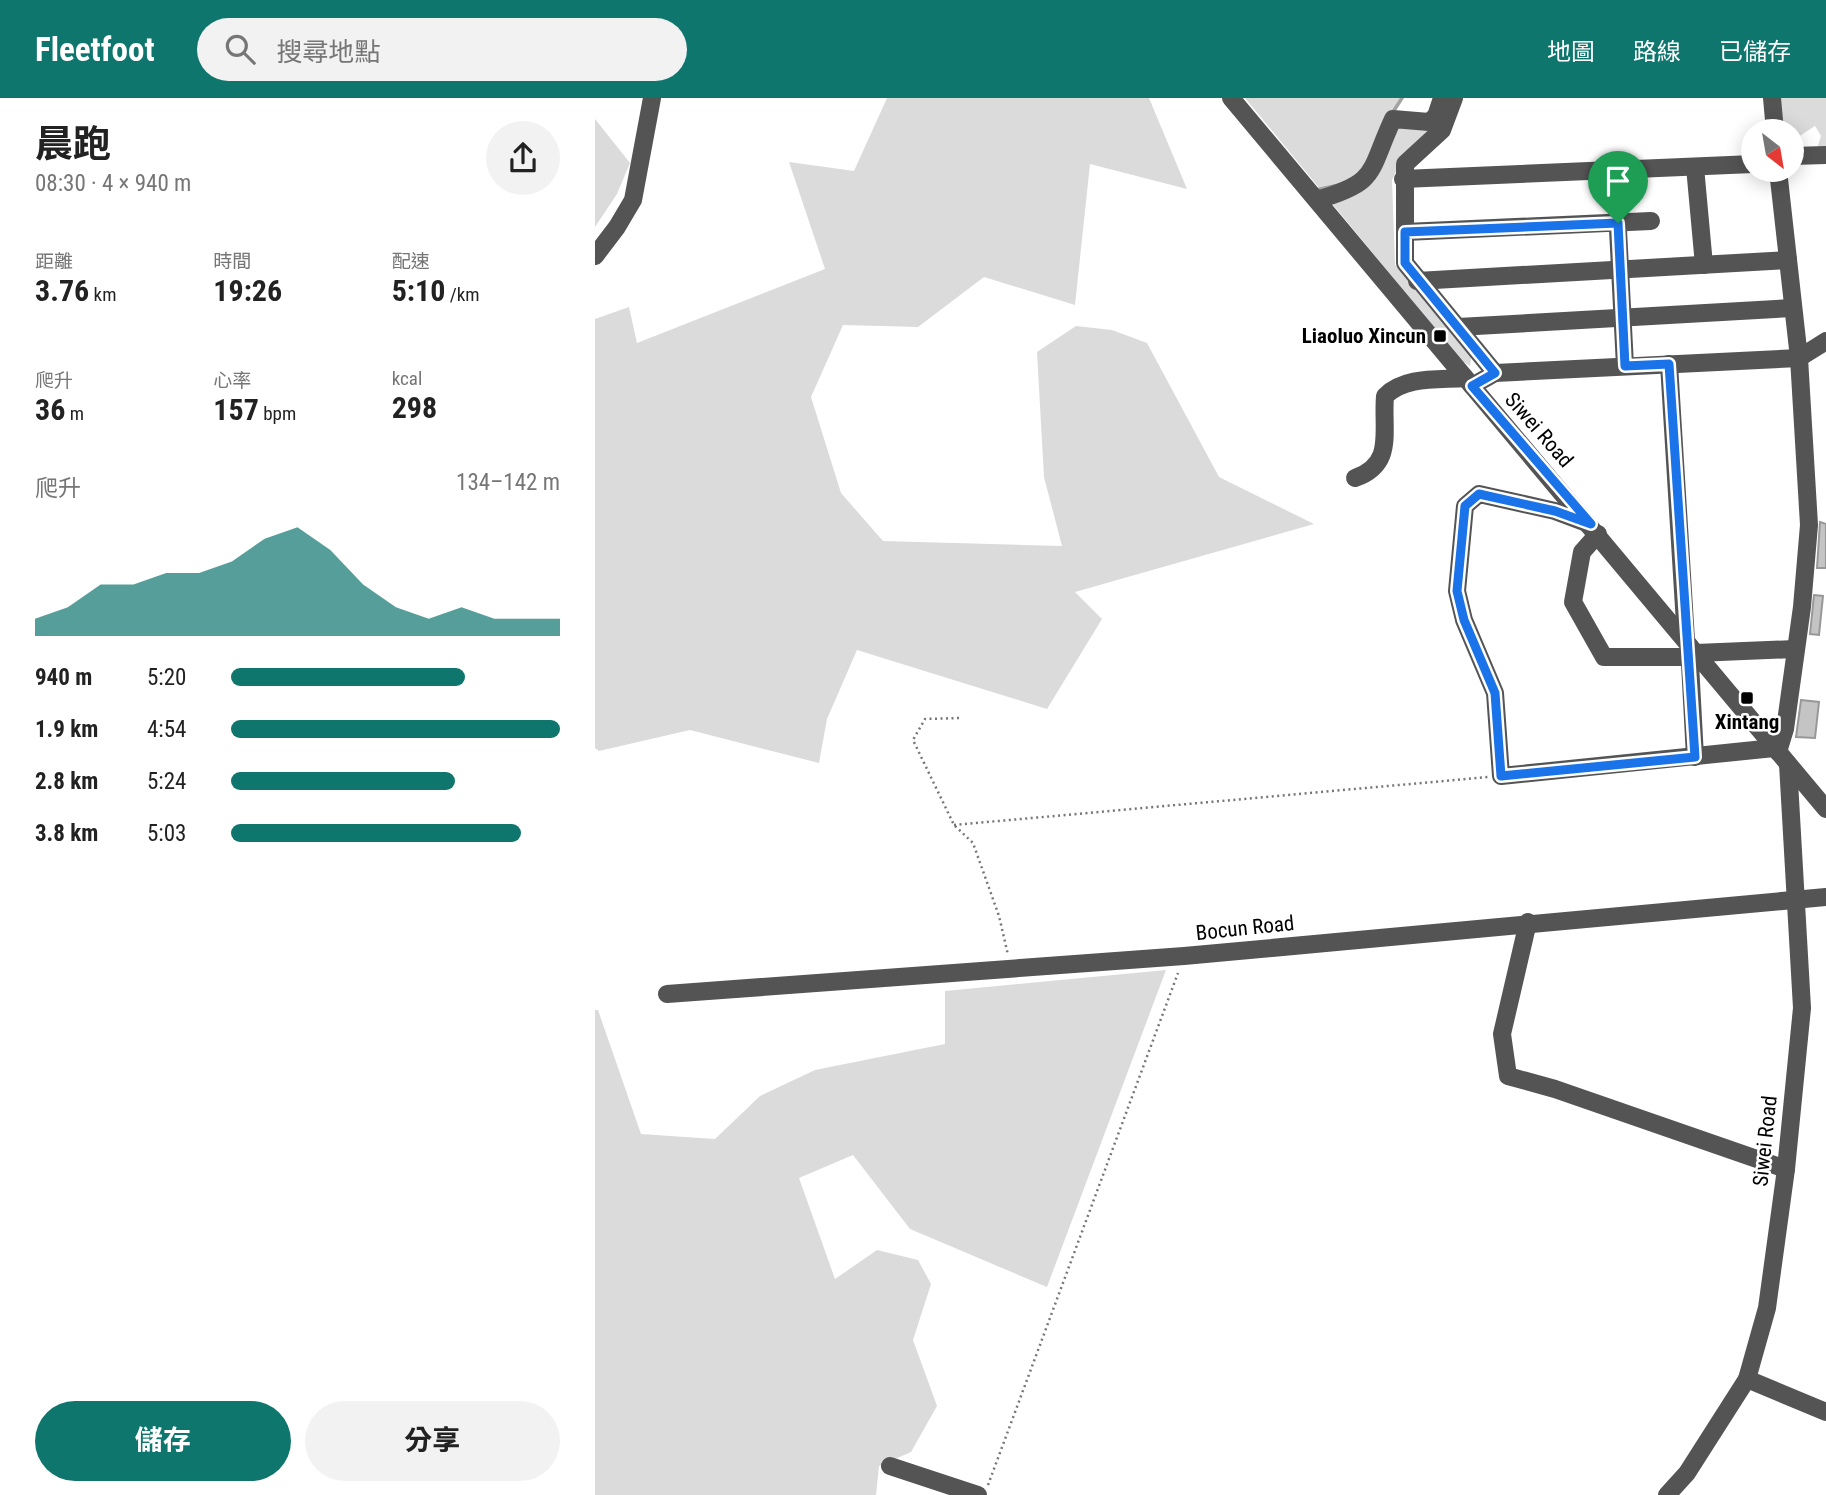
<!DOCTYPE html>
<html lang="zh-TW">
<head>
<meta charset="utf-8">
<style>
	body { margin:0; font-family:"Roboto Condensed","Noto Sans TC",sans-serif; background:#f2f2f2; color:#222; height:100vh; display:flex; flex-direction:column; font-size:26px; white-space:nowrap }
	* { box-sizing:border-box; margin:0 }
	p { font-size:23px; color:#767676 }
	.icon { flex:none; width:38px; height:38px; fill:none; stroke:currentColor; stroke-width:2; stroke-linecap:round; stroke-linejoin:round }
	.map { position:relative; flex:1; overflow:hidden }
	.drawer { display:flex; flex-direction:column; background:#fff; width:595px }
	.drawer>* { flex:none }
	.needle { width:46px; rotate:149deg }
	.tools { position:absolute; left:1146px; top:21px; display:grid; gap:14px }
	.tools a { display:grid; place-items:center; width:63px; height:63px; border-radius:50%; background:#fff; box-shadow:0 4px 18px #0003; font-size:35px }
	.pin { position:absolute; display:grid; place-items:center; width:60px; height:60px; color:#fff; margin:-72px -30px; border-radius:50% 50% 50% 0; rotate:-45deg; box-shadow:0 0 7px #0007 }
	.pin .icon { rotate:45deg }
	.round { display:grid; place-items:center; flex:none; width:74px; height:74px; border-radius:37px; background:#f2f2f2 }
	.head { display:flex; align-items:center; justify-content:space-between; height:119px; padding:0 35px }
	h1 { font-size:38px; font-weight:700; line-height:52px }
	.stats { display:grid; grid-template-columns:repeat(3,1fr); gap:10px; height:119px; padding:7px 35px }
	.stats div { display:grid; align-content:center }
	.stats b { font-size:30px; font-weight:700 }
	.stats small { font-size:19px; font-weight:400 }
	.stats p { font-size:19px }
	.chart { height:196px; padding:14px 35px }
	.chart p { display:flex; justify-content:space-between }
	.chart svg { width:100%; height:126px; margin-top:7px; fill:#0f766e; opacity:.7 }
	.primary-button { display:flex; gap:14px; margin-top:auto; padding:14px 35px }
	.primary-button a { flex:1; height:80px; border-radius:42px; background:#0f766e; color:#fff; font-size:28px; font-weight:700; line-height:80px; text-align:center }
	.primary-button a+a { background:#f2f2f2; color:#222 }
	ul { padding:0 35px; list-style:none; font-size:23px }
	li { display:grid; grid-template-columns:112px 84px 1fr; align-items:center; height:52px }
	li i { height:18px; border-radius:9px; background:#0f766e }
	header { display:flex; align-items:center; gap:42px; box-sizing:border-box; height:98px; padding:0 35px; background:#0f766e; color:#fff }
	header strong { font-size:33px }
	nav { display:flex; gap:38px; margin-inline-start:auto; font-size:24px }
	.search { width:490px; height:63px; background:#f2f2f2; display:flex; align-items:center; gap:18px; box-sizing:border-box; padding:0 24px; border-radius:38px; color:#767676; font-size:26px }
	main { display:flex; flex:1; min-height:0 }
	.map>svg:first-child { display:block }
	.green { fill:#dbdbdb }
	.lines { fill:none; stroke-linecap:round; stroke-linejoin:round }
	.stream { stroke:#a2a2a2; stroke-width:3.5 }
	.building { fill:#c4c4c4; stroke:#989898; stroke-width:2 }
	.path { stroke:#767676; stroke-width:2.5; stroke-dasharray:2 3.5; stroke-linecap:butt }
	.minor { stroke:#545454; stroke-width:18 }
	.route-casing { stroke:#fff; stroke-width:14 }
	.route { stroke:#1a73e8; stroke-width:9 }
	.poi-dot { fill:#000; stroke:#fff; stroke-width:2.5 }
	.labels { text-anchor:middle; stroke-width:5; stroke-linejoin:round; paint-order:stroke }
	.poi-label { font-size:21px; font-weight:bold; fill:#000; stroke:#fff; text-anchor:end }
	.street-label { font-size:21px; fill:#000; stroke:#fff }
</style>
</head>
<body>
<header>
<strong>Fleetfoot</strong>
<div class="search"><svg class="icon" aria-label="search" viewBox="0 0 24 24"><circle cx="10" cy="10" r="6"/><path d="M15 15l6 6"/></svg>搜尋地點</div>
<nav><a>地圖</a><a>路線</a><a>已儲存</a></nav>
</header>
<main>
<section class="drawer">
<div class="head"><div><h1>晨跑</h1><p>08:30 · 4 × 940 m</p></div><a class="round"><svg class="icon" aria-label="share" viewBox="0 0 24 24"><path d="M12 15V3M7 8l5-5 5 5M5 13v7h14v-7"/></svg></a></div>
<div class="stats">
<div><p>距離</p><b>3.76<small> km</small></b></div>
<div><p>時間</p><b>19:26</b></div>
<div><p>配速</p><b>5:10<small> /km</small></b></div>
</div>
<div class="stats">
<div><p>爬升</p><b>36<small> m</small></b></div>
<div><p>心率</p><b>157<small> bpm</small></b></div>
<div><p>kcal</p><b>298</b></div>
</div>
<div class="chart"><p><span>爬升</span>134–142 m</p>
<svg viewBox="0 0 160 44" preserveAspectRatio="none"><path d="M0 44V38L10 34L20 26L30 26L40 22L50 22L60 18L70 10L80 6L90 14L100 26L110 34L120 38L130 34L140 38L150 38L160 38V44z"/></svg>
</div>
<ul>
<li><b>940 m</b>5:20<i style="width:71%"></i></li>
<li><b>1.9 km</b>4:54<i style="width:100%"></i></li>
<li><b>2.8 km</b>5:24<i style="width:68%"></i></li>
<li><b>3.8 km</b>5:03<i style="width:88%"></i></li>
</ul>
<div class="primary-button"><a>儲存</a><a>分享</a></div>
</section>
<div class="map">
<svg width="1231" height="1397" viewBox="0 0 1231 1397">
	<rect width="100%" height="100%" fill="#fff"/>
	<g class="green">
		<polygon points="292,0 554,0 592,91 495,66 480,207 389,179 323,229 248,227 216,299 246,395 288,443 467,448 449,379 442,254 481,228 517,232 552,245 624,379 719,426 480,494 507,521 452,611 262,552 232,621 224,665 95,632 4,653 0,650 0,221 34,209 42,245 230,171 194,64 259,73"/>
		<polygon points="650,0 807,0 797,16 842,31 805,65 797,82 800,167 877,254 875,268 867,263"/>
		<polygon points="1182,0 1231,0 1231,52 1222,50 1226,38 1220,28 1197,43 1197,33 1185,33"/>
		<polygon points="0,21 35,65 22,96 0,129"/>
		<polygon points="571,872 452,1189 315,1131 258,1057 204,1080 240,1181 282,1152 323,1162 336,1186 318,1242 342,1308 316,1354 284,1368 281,1397 0,1397 0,912 3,912 46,1036 120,1041 165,998 220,972 350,946 350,893"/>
	</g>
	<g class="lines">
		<g class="stream">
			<polyline points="798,14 807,0"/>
			<polyline points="721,92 744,87"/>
		</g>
	</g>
	<g class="building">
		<polygon points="1225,424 1231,426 1231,470 1222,470"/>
		<polygon points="1219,497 1228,498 1224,537 1215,536"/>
		<polygon points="1206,602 1224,604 1220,640 1201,639"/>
	</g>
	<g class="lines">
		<g class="path">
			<polyline points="364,620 330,621 318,642 359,727 378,745 404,818 413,857"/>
			<polyline points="359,727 893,679"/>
			<polyline points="393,1387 583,875"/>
		</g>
		<g class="minor">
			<polyline points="636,0 1231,711"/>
			<polyline points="859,0 847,32 810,66 810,165 900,275"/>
			<polyline points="1177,0 1180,33"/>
			<polyline points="1197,58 1231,57"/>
			<polyline points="1100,69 1109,167"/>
			<polyline points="1020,73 1030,268"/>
			<polyline points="808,81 1158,66"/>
			<path d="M722,102C784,84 773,75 798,21L834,24L841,18L847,0"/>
			<polyline points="810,134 1056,123"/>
			<polyline points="0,158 22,129 38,102 57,0"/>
			<polyline points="822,183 1193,162"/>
			<polyline points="863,229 1198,210"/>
			<polyline points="1074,266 1091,542"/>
			<polyline points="877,288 900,275 1204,260 1231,243"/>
			<path d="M760,380C800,366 787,334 790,298C810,278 843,282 870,280"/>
			<polyline points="992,425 960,413 884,396 870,408 862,493 869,522 900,595 906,678 1179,650"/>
			<polyline points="1003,436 987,454 978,504 1009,559 1095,559"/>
			<polyline points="1094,547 1100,659"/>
			<polyline points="1101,555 1200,551"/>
			<polyline points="1183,654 1190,631 1207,509 1214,427 1204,260 1183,72"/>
			<polyline points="933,824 907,936 913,978 960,991 1191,1071"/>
			<polyline points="72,896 589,858 1231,799"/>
			<polyline points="1152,1281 1231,1314"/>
			<polyline points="295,1368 383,1397"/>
			<polyline points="1072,1397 1092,1375 1152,1281 1172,1210 1191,1071 1207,910 1193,666"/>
		</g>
	</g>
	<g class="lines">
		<defs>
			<polygon id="route" points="1023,125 1030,268 1074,266 1100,659 906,678 900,595 869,522 862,493 870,408 884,396 960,413 996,426 877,288 900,275 810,165 810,134"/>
		</defs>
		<use href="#route" class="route-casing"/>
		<use href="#route" class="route"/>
	</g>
	<g class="poi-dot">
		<rect x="838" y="231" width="14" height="14" rx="3.5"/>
		<rect x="1145" y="593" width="14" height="14" rx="3.5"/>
	</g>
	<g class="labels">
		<g class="poi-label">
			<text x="831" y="245">Liaoluo Xincun</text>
			<text x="1152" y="631" text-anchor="middle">Xintang</text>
		</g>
		<g class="street-label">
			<text transform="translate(944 332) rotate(49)" y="7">Siwei Road</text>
			<text transform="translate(650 830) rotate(-6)" y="7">Bocun Road</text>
			<text transform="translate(1170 1043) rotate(-84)" y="7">Siwei Road</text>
		</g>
	</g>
</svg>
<div class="tools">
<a><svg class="needle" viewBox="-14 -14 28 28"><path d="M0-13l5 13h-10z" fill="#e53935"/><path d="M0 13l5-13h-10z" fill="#767676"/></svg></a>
</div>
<div class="pin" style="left:1023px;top:125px;background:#1e9e55"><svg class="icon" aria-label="arrive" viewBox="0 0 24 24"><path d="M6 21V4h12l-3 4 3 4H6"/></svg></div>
</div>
</main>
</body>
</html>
